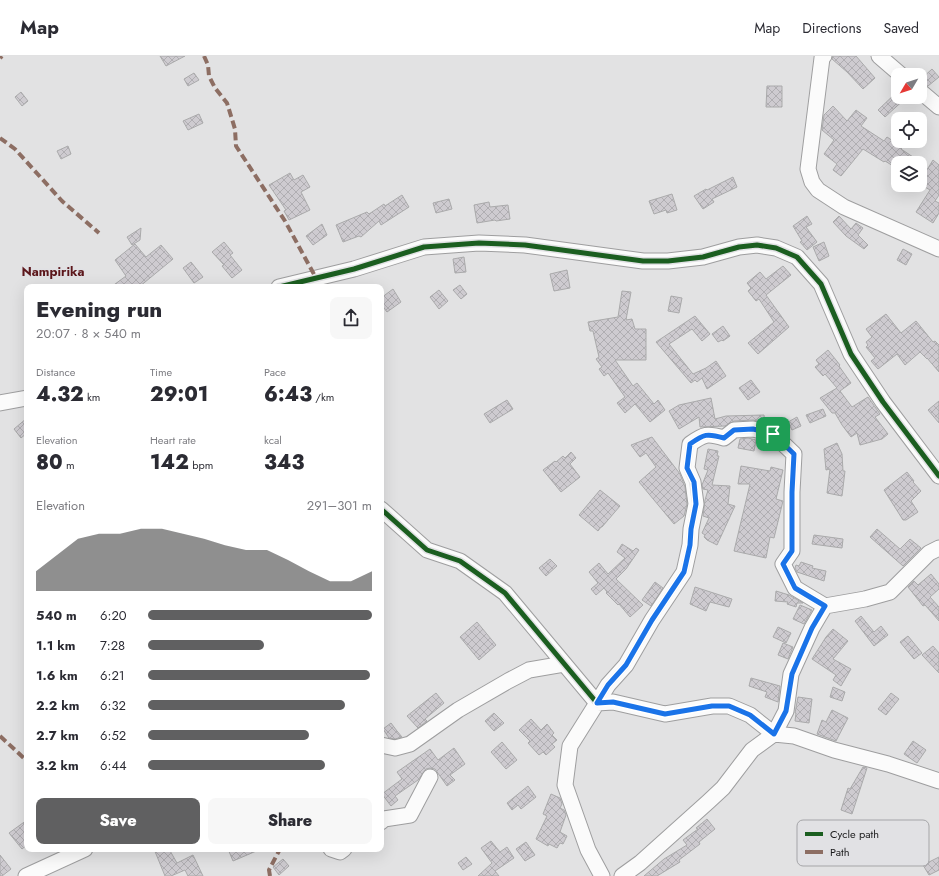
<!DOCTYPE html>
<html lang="en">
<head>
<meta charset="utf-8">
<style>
	body { margin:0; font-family:Jost,sans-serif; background:#f7f7f7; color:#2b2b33; height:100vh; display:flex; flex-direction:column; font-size:15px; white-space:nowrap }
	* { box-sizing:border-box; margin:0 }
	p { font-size:13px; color:#7c7c81 }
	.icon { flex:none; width:22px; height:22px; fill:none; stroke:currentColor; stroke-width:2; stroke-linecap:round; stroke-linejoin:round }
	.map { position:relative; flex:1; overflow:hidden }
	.drawer { position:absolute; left:24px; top:228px; width:360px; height:568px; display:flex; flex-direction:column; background:#fff; border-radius:8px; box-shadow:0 4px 16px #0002 }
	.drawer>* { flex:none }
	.needle { width:26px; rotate:231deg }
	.buttons { position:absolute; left:891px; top:12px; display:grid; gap:8px }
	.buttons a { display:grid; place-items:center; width:36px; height:36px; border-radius:8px; background:#fff; box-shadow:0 4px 16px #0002; font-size:20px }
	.pin { position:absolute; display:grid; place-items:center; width:34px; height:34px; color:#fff; margin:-17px; border-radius:8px; box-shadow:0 2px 6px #0006 }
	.round { display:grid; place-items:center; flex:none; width:42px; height:42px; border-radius:8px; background:#f7f7f7 }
	.head { display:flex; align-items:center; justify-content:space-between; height:68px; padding:0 12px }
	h1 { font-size:22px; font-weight:800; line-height:30px }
	.stats { display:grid; grid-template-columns:repeat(3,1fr); gap:6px; height:68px; padding:4px 12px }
	.stats div { display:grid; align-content:center }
	.stats b { font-size:20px; font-weight:800 }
	.stats small { font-size:11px; font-weight:400 }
	.stats p { font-size:11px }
	.chart { height:112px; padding:8px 12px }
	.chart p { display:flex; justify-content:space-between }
	.chart svg { width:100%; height:72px; margin-top:4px; fill:#606061; opacity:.7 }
	.action { display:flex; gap:8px; margin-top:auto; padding:8px 12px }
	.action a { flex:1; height:46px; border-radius:8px; background:#606061; color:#fff; font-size:16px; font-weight:800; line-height:46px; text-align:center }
	.action a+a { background:#f7f7f7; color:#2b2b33 }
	ul { padding:0 12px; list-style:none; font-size:13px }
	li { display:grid; grid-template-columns:64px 48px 1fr; align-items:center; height:30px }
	li i { height:10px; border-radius:5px; background:#606061 }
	header { display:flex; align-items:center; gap:24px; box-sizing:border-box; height:56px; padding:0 20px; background:#fff; border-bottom:1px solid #e1e1e2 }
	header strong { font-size:19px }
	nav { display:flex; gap:22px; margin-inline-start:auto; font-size:14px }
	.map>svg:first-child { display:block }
	.building { fill:url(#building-cross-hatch); stroke:#aaaaab }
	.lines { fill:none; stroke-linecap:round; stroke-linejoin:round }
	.minor-casing { stroke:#9e9e9f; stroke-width:17 }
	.minor { stroke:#fbfbfb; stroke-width:15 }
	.quiet { stroke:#8d6e63; stroke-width:4; stroke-dasharray:8 4; stroke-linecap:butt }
	.cycleway-casing { stroke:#e1e1e4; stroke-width:8 }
	.cycleway { stroke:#1b5e20; stroke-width:5 }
	.route-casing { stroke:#fff; stroke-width:8 }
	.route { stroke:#1a73e8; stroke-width:5 }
	.labels { text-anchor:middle; stroke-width:3.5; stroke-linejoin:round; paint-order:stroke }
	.quarter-label { font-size:13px; font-weight:bold; fill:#5c171b; stroke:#e1e1e4 }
	.key { fill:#e1e1e4; stroke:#a5a5a8; stroke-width:1 }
	.key-label { font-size:11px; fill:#1a1a1b }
</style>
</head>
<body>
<header>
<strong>Map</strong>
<nav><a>Map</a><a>Directions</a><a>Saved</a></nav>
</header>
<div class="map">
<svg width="939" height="820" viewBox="0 0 939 820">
	<defs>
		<pattern id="building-cross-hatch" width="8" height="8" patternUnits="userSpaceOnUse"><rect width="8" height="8" fill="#cecbd0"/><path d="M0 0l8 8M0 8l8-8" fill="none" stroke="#b0aeb2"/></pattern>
	</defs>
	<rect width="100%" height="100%" fill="#e2e2e3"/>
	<g class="building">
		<polygon points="160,0 185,0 166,10"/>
		<polygon points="833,0 856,0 875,22 863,33 847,16 832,3"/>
		<polygon points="932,13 939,21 928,30 920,26 920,24"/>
		<polygon points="194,17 199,24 188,30 184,23"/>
		<polygon points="767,30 782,30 782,51 766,51"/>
		<polygon points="898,35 898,41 907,41 885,61 878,54"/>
		<polygon points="21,36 28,45 22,50 15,41"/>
		<polygon points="833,50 847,65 856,54 867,62 861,70 884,85 887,81 893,85 908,85 901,93 913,101 909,107 898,107 898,113 885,105 884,106 863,93 841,120 833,114 837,108 824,98 834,84 822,74 824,59"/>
		<polygon points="199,58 203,67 188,74 183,65"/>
		<polygon points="68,90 71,98 61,103 57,95"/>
		<polygon points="933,104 939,109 939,139 935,145 939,147 939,157 933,167 916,156 930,134 920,128 920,125"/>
		<polygon points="290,117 294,124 303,119 310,131 301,136 310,154 289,164 284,155 286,154 269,129"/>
		<polygon points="733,121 737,131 712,143 714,146 703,153 694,140 706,133 707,134"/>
		<polygon points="672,138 677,154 667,157 666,154 654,158 649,145"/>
		<polygon points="402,139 409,151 381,169 379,165 361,181 359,180 343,186 336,169 367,156 369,158 384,148 385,150"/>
		<polygon points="449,143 452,153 436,157 433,147"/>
		<polygon points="489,146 490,151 508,149 510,163 496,165 495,164 477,167 474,149"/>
		<polygon points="807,160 812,168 806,171 817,186 807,194 800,186 802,185 793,170"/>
		<polygon points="839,160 851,173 856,167 863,172 858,179 868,189 864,193 846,180 833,166"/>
		<polygon points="322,168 327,179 313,189 306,180"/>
		<polygon points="141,172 140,184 132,189 127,181"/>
		<polygon points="224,186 233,197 230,199 242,214 232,222 222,210 224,209 212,196"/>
		<polygon points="824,186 829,200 819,205 813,191"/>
		<polygon points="135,188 146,201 161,189 173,203 139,231 111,231 126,220 115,204"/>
		<polygon points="903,193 912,198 906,209 897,204"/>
		<polygon points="464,201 466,216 455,217 453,203"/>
		<polygon points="191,206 203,221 194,227 183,212"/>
		<polygon points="783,210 791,219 766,239 789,271 758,298 748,287 774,266 759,243 756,245 748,235 751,232 747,227 760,216 766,223"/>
		<polygon points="567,214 570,232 554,235 550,218"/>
		<polygon points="460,229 467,238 461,243 453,234"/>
		<polygon points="393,233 401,246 387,256 381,248 381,242"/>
		<polygon points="439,234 448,245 439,253 430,241"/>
		<polygon points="622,235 631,236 626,264 632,263 635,273 646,273 646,304 615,304 633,330 637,327 654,348 658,344 665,354 650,366 635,348 625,357 617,347 625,341 608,317 604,320 599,313 602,311 596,303 599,301 593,275 590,275 588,266 618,261"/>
		<polygon points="671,240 682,242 679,257 668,255"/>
		<polygon points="886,258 901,277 916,265 933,286 935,285 939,289 939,316 927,302 927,303 920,296 905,309 897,298 878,313 871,305 875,302 866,291 868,289 866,286 872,281 866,273"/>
		<polygon points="695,260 710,278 702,285 692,273 669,288 693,318 706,312 716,305 726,320 707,333 702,322 697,326 695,324 691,327 656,286"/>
		<polygon points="723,270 730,280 723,285 722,284 718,286 712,278"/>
		<polygon points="828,294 840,309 839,310 851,327 840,335 852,351 868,341 880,358 875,361 888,378 882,383 860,389 857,377 851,381 842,369 835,357 832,357 820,342 837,332 825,318 823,320 815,311 819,308 816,304"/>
		<polygon points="751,324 760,336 748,344 739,332"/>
		<polygon points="711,342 715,363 726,360 764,359 765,367 753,364 734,365 725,370 700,371 699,361 679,373 669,355 679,349"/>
		<polygon points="507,344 513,353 490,367 484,358"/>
		<polygon points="939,345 939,367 928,354"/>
		<polygon points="823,353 826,360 810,367 806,359"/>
		<polygon points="797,361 801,370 792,374 788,366"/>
		<polygon points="27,362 27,377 21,382 14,373"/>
		<polygon points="652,381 680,418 685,431 687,448 684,460 674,468 639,426 656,411 646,397 640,401 631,389"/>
		<polygon points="748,382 756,384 754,395 738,392 740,383"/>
		<polygon points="837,387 842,398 843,415 845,415 842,440 827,437 830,413 826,414 824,393"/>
		<polygon points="708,393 718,395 717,400 719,400 712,429 730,430 728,448 735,450 717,489 707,484 704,481 705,479 702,477 709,462 703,460 705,444 708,434 703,433 702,429 708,414 704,413"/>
		<polygon points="571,396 576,402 570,408 580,421 561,436 543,414 555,405 556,406 563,400 565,402"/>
		<polygon points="741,410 770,415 771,411 783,414 776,443 783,445 774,482 770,481 766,502 734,495 750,428 738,428"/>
		<polygon points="907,416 914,425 913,426 921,435 911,445 918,456 906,464 903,464 884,434"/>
		<polygon points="600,434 620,450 602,471 601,471 598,475 579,459"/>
		<polygon points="877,473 900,493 910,483 921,492 903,510 870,481"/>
		<polygon points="814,479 843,483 842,492 812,488"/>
		<polygon points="622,488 633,495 636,492 639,494 626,513 616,523 643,549 630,561 619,548 618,549 606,537 607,536 604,532 596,539 591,533 598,527 589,516 599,507 608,518 625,502 617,496"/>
		<polygon points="550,503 557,510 546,520 539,512"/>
		<polygon points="801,506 813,510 812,512 826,515 824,525 797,516 795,512 796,509 799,510"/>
		<polygon points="931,518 939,528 939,533 930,541 939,551 939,565 925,549 923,550 908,531 914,525 918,529"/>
		<polygon points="655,526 663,532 651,550 642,544"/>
		<polygon points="695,531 732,543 729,551 710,546 706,555 690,548"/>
		<polygon points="776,535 789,539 803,547 797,547 796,551 787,548 788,546 775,545"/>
		<polygon points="800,549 812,554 804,568 793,563"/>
		<polygon points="861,560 874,576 881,570 888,579 874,590 855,565"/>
		<polygon points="477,566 496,589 479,604 460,581"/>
		<polygon points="778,571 791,577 786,587 773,581"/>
		<polygon points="833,573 848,585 833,603 851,613 841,630 833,624 836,619 812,603 826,581"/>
		<polygon points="908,580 922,597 914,603 900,586"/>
		<polygon points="783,587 793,591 788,603 778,599"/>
		<polygon points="933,590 939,597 939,617 922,599"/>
		<polygon points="751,622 780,630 778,646 765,641 767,636 749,630"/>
		<polygon points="833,631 845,636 842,645 830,641"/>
		<polygon points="436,637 444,647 425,663 427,665 418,672 407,660"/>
		<polygon points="891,637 899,643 886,659 878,653"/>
		<polygon points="798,641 812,643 809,667 795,665 796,657 795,657"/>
		<polygon points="832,654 848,662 836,685 817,678 822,664 826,666"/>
		<polygon points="494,657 504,667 494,675 485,665"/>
		<polygon points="531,663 541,674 547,668 554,677 552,679 557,684 552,688 555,691 546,699 543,696 539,699 528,687 530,685 519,674"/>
		<polygon points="391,667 397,675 402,681 395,683 389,682 383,673"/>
		<polygon points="913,685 926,694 917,707 904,698"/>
		<polygon points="502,686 517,704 506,713 491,696"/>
		<polygon points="454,692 465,708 450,719 455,724 447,730 435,713 430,712 426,713 418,724 395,740 398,744 391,750 382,738 402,723 397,716 430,693 438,704"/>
		<polygon points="863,711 867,712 852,758 841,754 848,732 850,733"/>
		<polygon points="528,730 536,741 521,753 518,749 512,754 507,747"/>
		<polygon points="551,738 560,742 562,748 560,752 564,754 566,759 560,776 567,780 563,788 560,787 557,792 549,788 548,790 536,783 547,760 543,758"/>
		<polygon points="707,763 715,773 699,786 700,788 679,804 680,806 657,820 644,820 664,803 687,789 683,784 698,773 696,772"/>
		<polygon points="27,764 27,789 22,793 9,777"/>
		<polygon points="491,785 500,796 507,791 514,802 495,815 499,820 478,820 492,807 481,792"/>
		<polygon points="526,786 535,799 525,805 516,793"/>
		<polygon points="154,793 169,793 177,807 193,799 203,820 188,820 185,814 171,820 165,820"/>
		<polygon points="228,793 261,793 233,805"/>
		<polygon points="0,799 11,813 2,820 0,820"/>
		<polygon points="466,801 472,808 463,814 458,807"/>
		<polygon points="939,801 939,814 929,819 923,809"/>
		<polygon points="283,803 289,810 279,819 273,811"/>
	</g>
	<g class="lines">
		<defs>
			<g id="minor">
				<polyline points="824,0 822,2 808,113 812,126 818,134 844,151 939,193"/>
				<polyline points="879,0 901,19"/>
				<polyline points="920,35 939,51"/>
				<polyline points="279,231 354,213 424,191 479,187 525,189 643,205 668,205 703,201 739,191 757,189 776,192 797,201 821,228 851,298 883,346 939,420"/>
				<polyline points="0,347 27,342"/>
				<path d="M381,453L427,494L460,505L505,537L597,647L608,629L626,609L652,564L684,516L690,489L691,473L696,448L693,426L687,412L690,388C704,378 707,377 724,382L734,374L753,373L773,378L794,398L792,436V495L783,508L795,532L825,550"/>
				<polyline points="381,689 395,692 410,688 458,654 508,625 529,614 564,608"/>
				<polyline points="381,766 384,763 410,759 430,721"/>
				<polyline points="331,793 340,796 344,793"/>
				<polyline points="26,820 85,793"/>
				<polyline points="602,820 588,794 565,729 570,690 597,647 613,646 665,658 712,650 729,650 750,659 774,678 786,655 791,618 812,572 825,550 865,543 890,536 929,497 939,492"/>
				<polyline points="622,820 640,807 708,746 723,732 752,694 774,678 794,680 834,694 888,708 939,725"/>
			</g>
		</defs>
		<use href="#minor" class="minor-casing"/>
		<use href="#minor" class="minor"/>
		<g class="quiet">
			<polyline points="204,0 208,9 209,20 215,32 227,47 235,73 236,90 285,165 316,222"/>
			<polyline points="0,2 2,0"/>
			<polyline points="0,82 15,93 62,145 99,177"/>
			<polyline points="0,680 27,705"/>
			<polyline points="270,820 269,814 280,793"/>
		</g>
		<defs>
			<g id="cycleway">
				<polyline points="279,231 354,213 424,191 479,187 525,189 643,205 668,205 703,201 739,191 757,189 776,192 797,201 821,228 851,298 883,346 939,420"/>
				<path d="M381,453L427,494L460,505L505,537L597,647L608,629L626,609L652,564L684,516L690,489L691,473L696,448L693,426L687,412L690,388C704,378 707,377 724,382L734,374L753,373L773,378L794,398L792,436V495L783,508L795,532L825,550"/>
			</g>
		</defs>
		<use href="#cycleway" class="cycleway-casing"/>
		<use href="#cycleway" class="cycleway"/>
	</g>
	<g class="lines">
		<defs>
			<path id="route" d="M753,373L773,378L794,398L792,436V495L783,508L795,532L825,550L812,572L792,618L786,655L774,678L750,659L729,650H712L665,658L613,646L597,647L608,629L626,609L652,564L684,516L690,489L691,473L696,448L694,426L687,412L690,388C704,378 707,377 724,382L734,374Z"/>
		</defs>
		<use href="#route" class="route-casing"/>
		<use href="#route" class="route"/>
	</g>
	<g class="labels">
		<g class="quarter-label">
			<text x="53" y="220">Nampirika</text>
		</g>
	</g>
	<rect x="797" y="764" width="132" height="46" rx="6" class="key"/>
	<rect x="805" y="776" width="18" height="4" fill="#1b5e20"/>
	<rect x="805" y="794" width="18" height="4" fill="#8d6e63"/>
	<g class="key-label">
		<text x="830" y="782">Cycle path</text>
		<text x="830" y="800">Path</text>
	</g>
</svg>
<div class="buttons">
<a><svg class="needle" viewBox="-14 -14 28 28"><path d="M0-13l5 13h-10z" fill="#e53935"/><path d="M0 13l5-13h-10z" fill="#7c7c81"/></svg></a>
<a><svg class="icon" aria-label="locate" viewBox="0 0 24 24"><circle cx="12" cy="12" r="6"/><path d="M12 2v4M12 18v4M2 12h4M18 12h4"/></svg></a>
<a><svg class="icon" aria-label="layers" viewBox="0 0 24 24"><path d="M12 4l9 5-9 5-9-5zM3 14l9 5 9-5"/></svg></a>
</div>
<div class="pin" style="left:773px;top:378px;background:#1e9e55"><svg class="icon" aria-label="arrive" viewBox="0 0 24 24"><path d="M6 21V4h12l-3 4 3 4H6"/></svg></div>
<section class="drawer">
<div class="head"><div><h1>Evening run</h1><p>20:07 · 8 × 540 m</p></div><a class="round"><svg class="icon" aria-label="share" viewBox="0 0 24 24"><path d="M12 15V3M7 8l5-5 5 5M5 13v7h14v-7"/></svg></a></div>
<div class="stats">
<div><p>Distance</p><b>4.32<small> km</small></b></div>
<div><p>Time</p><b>29:01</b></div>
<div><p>Pace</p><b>6:43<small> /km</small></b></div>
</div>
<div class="stats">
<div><p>Elevation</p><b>80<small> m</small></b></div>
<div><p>Heart rate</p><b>142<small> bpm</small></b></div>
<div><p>kcal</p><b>343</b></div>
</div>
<div class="chart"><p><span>Elevation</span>291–301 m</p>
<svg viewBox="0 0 160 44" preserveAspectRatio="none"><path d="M0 44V32L10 22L20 12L30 9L40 9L50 6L60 6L70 9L80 12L90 16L100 19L110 19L120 25L130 32L140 38L150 38L160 32V44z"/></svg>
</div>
<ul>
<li><b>540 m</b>6:20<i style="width:100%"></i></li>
<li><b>1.1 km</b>7:28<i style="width:52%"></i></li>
<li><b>1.6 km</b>6:21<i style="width:99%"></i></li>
<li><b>2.2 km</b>6:32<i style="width:88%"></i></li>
<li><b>2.7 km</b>6:52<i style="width:72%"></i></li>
<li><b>3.2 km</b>6:44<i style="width:79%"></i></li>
</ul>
<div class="action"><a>Save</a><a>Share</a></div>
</section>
</div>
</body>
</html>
